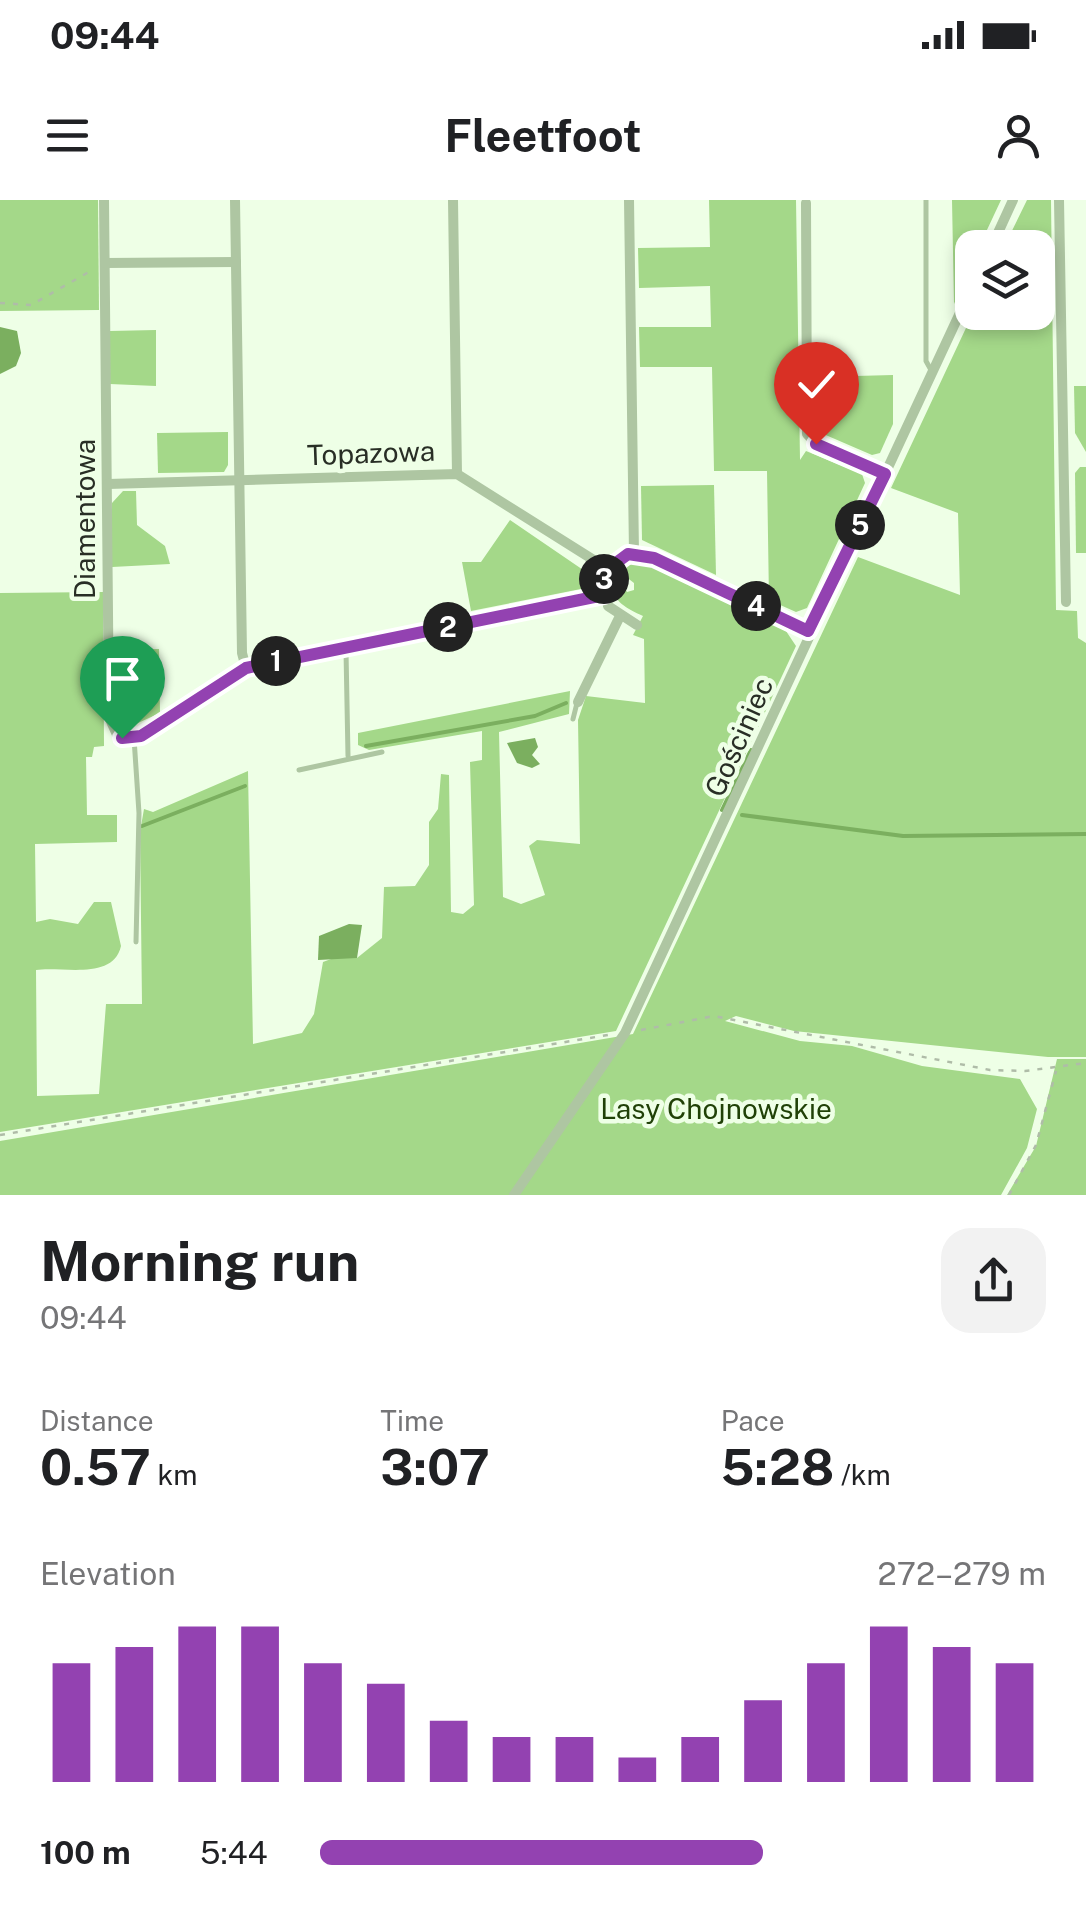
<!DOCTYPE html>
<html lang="en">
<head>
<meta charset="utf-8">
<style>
	body { margin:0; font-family:"Public Sans",sans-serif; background:#f2f2f2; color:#202124; height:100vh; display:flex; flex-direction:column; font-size:38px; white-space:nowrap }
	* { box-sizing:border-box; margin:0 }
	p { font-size:32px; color:#757577 }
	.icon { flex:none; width:55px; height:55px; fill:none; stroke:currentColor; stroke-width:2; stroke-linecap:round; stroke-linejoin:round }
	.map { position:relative; height:995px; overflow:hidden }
	.sheet { display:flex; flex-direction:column; background:#fff; flex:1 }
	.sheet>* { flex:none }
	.controls { position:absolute; left:955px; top:30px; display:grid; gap:20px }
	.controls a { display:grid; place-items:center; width:100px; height:100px; border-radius:20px; background:#fff; box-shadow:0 5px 15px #0003; font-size:50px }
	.pin { position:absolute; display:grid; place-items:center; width:85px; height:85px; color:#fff; margin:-102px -42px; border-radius:50% 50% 50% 0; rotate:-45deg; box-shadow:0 0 10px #0007 }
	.pin .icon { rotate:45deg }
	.km { position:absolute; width:50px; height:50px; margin:-25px; border-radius:50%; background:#222; color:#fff; font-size:28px; line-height:50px; text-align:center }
	.round { display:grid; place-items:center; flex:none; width:105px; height:105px; border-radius:30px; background:#f2f2f2 }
	.overview { display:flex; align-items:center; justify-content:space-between; height:170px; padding:0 40px }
	h1 { font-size:55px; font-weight:700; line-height:75px }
	.metrics { display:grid; grid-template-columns:repeat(3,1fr); gap:15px; height:170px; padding:10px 40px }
	.metrics div { display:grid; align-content:center }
	.metrics b { font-size:50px; font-weight:700 }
	.metrics small { font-size:28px; font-weight:400 }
	.metrics p { font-size:28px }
	.chart { height:280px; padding:20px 40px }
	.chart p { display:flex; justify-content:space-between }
	.chart svg { width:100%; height:180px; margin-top:10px; stroke:#9342b1; stroke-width:6 }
	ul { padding:0 40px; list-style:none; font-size:32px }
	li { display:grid; grid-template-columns:160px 120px 1fr; align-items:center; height:75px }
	li i { height:25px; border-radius:12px; background:#9342b1 }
	.status { display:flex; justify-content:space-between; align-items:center; height:70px; padding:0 50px; background:#fff; direction:ltr }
	.status svg { height:28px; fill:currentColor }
	header { display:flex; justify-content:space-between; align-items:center; height:130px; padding:0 40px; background:#fff; font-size:45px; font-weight:700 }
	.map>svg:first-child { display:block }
	.green { fill:#a4d889 }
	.water { fill:#7baf5f }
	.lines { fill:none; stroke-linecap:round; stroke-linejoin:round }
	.stream { stroke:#7baf5f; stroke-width:4 }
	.path { stroke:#afbca8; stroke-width:2.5; stroke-dasharray:5 8; stroke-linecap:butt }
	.service { stroke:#aec6a2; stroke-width:5 }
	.minor { stroke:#aec6a2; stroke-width:10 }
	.route-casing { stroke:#fff; stroke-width:20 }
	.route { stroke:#9342b1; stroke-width:12 }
	.labels { text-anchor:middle; stroke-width:9; stroke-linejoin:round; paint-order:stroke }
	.street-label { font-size:28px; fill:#282e25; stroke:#eeffe6 }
	.park-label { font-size:28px; fill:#204107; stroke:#eeffe6 }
</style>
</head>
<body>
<div class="status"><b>09:44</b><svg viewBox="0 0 49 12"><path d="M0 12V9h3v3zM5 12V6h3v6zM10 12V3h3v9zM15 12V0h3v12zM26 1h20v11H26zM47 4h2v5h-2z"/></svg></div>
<header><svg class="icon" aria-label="menu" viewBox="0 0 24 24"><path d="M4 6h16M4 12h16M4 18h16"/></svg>Fleetfoot<svg class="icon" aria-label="person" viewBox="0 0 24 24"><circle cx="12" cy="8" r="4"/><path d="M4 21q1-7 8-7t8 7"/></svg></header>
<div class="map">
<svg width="1086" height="995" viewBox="0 0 1086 995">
	<rect width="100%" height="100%" fill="#eeffe6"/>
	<g class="green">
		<polygon points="0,0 98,0 99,110 0,111"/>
		<polygon points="709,0 796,0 800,260 806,251 862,274 865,283 807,408 796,412 769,400 767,271 714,271 712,167 640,167 639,127 711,127 710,86 639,88 638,48 710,47"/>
		<polygon points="952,0 1001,0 979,47 972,48 972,63 954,104"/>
		<polygon points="1027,0 1051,0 1056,410 1077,411 1078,438 1086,443 1086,857 1048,857 794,831 736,816 725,821 800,841 852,846 922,866 1020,879 1037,909 1027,948 1001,995 0,995 0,941 633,834 858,357 960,395 958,313 891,288 973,113 1038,112 1038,48 1004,47"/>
		<polygon points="156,130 156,186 110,184 110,131"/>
		<polygon points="893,175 893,224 880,253 872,255 821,233 818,177"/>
		<polygon points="1074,186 1086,186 1086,252 1075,233"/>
		<polygon points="228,232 228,265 224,272 158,273 157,233"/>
		<polygon points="1080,267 1086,267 1086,353 1076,353 1075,273"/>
		<polygon points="714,285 716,375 642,340 641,286"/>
		<polygon points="123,291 136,291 137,325 165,346 170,364 112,367 112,303"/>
		<polygon points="510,320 592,376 591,387 471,411 462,362 481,362"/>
		<path d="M639,361L786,431L796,446L616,831L0,932V393L103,392L104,546L94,547L92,557H86L87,615H117V642L35,644L36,722L50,719L78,724L94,702H111L121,746C113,781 62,766 36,770L37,896L99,894L106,804H142L140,632L144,609L153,612L248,571L253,844L302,833L314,814L323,762L339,756L357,758L382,738L384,687L415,686L429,665V622L438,609L441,574L449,575L451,712L463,714L474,705L470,562L482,560V531L369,550L358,545V533L570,491L569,514L499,532L503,697L521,704L545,695L529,646L537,640L580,644L578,520L586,496L645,503L644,439L633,435L643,416C622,406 606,398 616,372L627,392L634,390V383L617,370Z"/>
		<polygon points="159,449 160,513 127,528 114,515 113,450"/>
		<polygon points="1057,859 1086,859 1086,995 1007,995 1036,946"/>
	</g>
	<g class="water">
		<polygon points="0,127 17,131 21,153 16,166 0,174"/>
		<polygon points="535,538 538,547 532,555 540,564 532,568 517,563 507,543"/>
		<polygon points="349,724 362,725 357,758 318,760 319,736"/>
	</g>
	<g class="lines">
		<g class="stream">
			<polyline points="366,546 535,516 566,503"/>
			<polyline points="722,610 751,550"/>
			<polyline points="742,615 903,636 1086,634"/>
			<polyline points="142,626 245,586"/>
		</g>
		<g class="path">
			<polyline points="0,103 31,105 94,69"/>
			<polyline points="641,830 714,816 990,870 1025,871 1086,863"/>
			<polyline points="0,935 608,835"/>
			<polyline points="1009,995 1036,945 1056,871"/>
		</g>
		<g class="service">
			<polyline points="926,0 926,161 931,170"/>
			<polyline points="346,451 348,556"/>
			<polyline points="573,519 577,503"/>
			<polyline points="134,538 139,613 136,742"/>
			<polyline points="299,570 382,552"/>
		</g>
		<g class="minor">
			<polyline points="104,0 109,517 118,537 141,535 246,468 604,395"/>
			<polyline points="235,0 242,453 246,468"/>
			<polyline points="453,0 457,274"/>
			<polyline points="629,0 634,353"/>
			<polyline points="1059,0 1066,402"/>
			<polyline points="806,3 807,234 816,244 885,274"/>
			<polyline points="991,48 1013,0"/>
			<polyline points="105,63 236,62"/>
			<polyline points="108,284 457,274 608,369"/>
			<polyline points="637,425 608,406 604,381 613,363 634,353 654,358 809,431"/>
			<polyline points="578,502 620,416"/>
			<polyline points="514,995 625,833 972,87"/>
		</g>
	</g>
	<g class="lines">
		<defs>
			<polyline id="route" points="122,538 141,536 246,468 604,395 608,369 628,354 654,358 808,431 885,274 816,244"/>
		</defs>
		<use href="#route" class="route-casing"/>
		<use href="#route" class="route"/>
	</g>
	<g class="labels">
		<g class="street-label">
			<text transform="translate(371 253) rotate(-2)" y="10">Topazowa</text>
			<text transform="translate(85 319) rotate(-90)" y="10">Diamentowa</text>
			<text transform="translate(739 537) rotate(-66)" y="10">Gościniec</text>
		</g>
		<g class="park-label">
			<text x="716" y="919">Lasy Chojnowskie</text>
		</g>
	</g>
</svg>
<div class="controls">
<a><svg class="icon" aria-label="layers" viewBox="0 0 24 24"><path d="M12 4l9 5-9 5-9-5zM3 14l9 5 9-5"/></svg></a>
</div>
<div class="pin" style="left:122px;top:538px;background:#1e9e55"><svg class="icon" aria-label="arrive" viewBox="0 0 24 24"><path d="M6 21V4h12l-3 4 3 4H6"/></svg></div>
<div class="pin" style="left:816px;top:244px;background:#d93025"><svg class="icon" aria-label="check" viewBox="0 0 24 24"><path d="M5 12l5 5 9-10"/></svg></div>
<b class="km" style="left:276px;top:461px">1</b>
<b class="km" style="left:448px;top:427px">2</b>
<b class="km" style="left:604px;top:379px">3</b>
<b class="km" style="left:756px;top:406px">4</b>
<b class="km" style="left:860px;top:325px">5</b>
</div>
<section class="sheet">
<div class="overview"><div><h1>Morning run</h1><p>09:44</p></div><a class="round"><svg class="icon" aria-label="share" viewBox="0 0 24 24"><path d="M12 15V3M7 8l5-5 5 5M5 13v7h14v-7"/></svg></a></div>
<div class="metrics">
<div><p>Distance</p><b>0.57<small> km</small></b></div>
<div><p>Time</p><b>3:07</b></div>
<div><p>Pace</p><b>5:28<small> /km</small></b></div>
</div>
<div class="chart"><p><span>Elevation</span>272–279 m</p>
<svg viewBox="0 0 160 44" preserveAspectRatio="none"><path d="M5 44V15M15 44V11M25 44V6M35 44V6M45 44V15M55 44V20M65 44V29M75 44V33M85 44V33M95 44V38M105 44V33M115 44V24M125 44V15M135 44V6M145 44V11M155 44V15"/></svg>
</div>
<ul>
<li><b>100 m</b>5:44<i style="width:61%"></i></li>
</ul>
</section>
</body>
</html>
